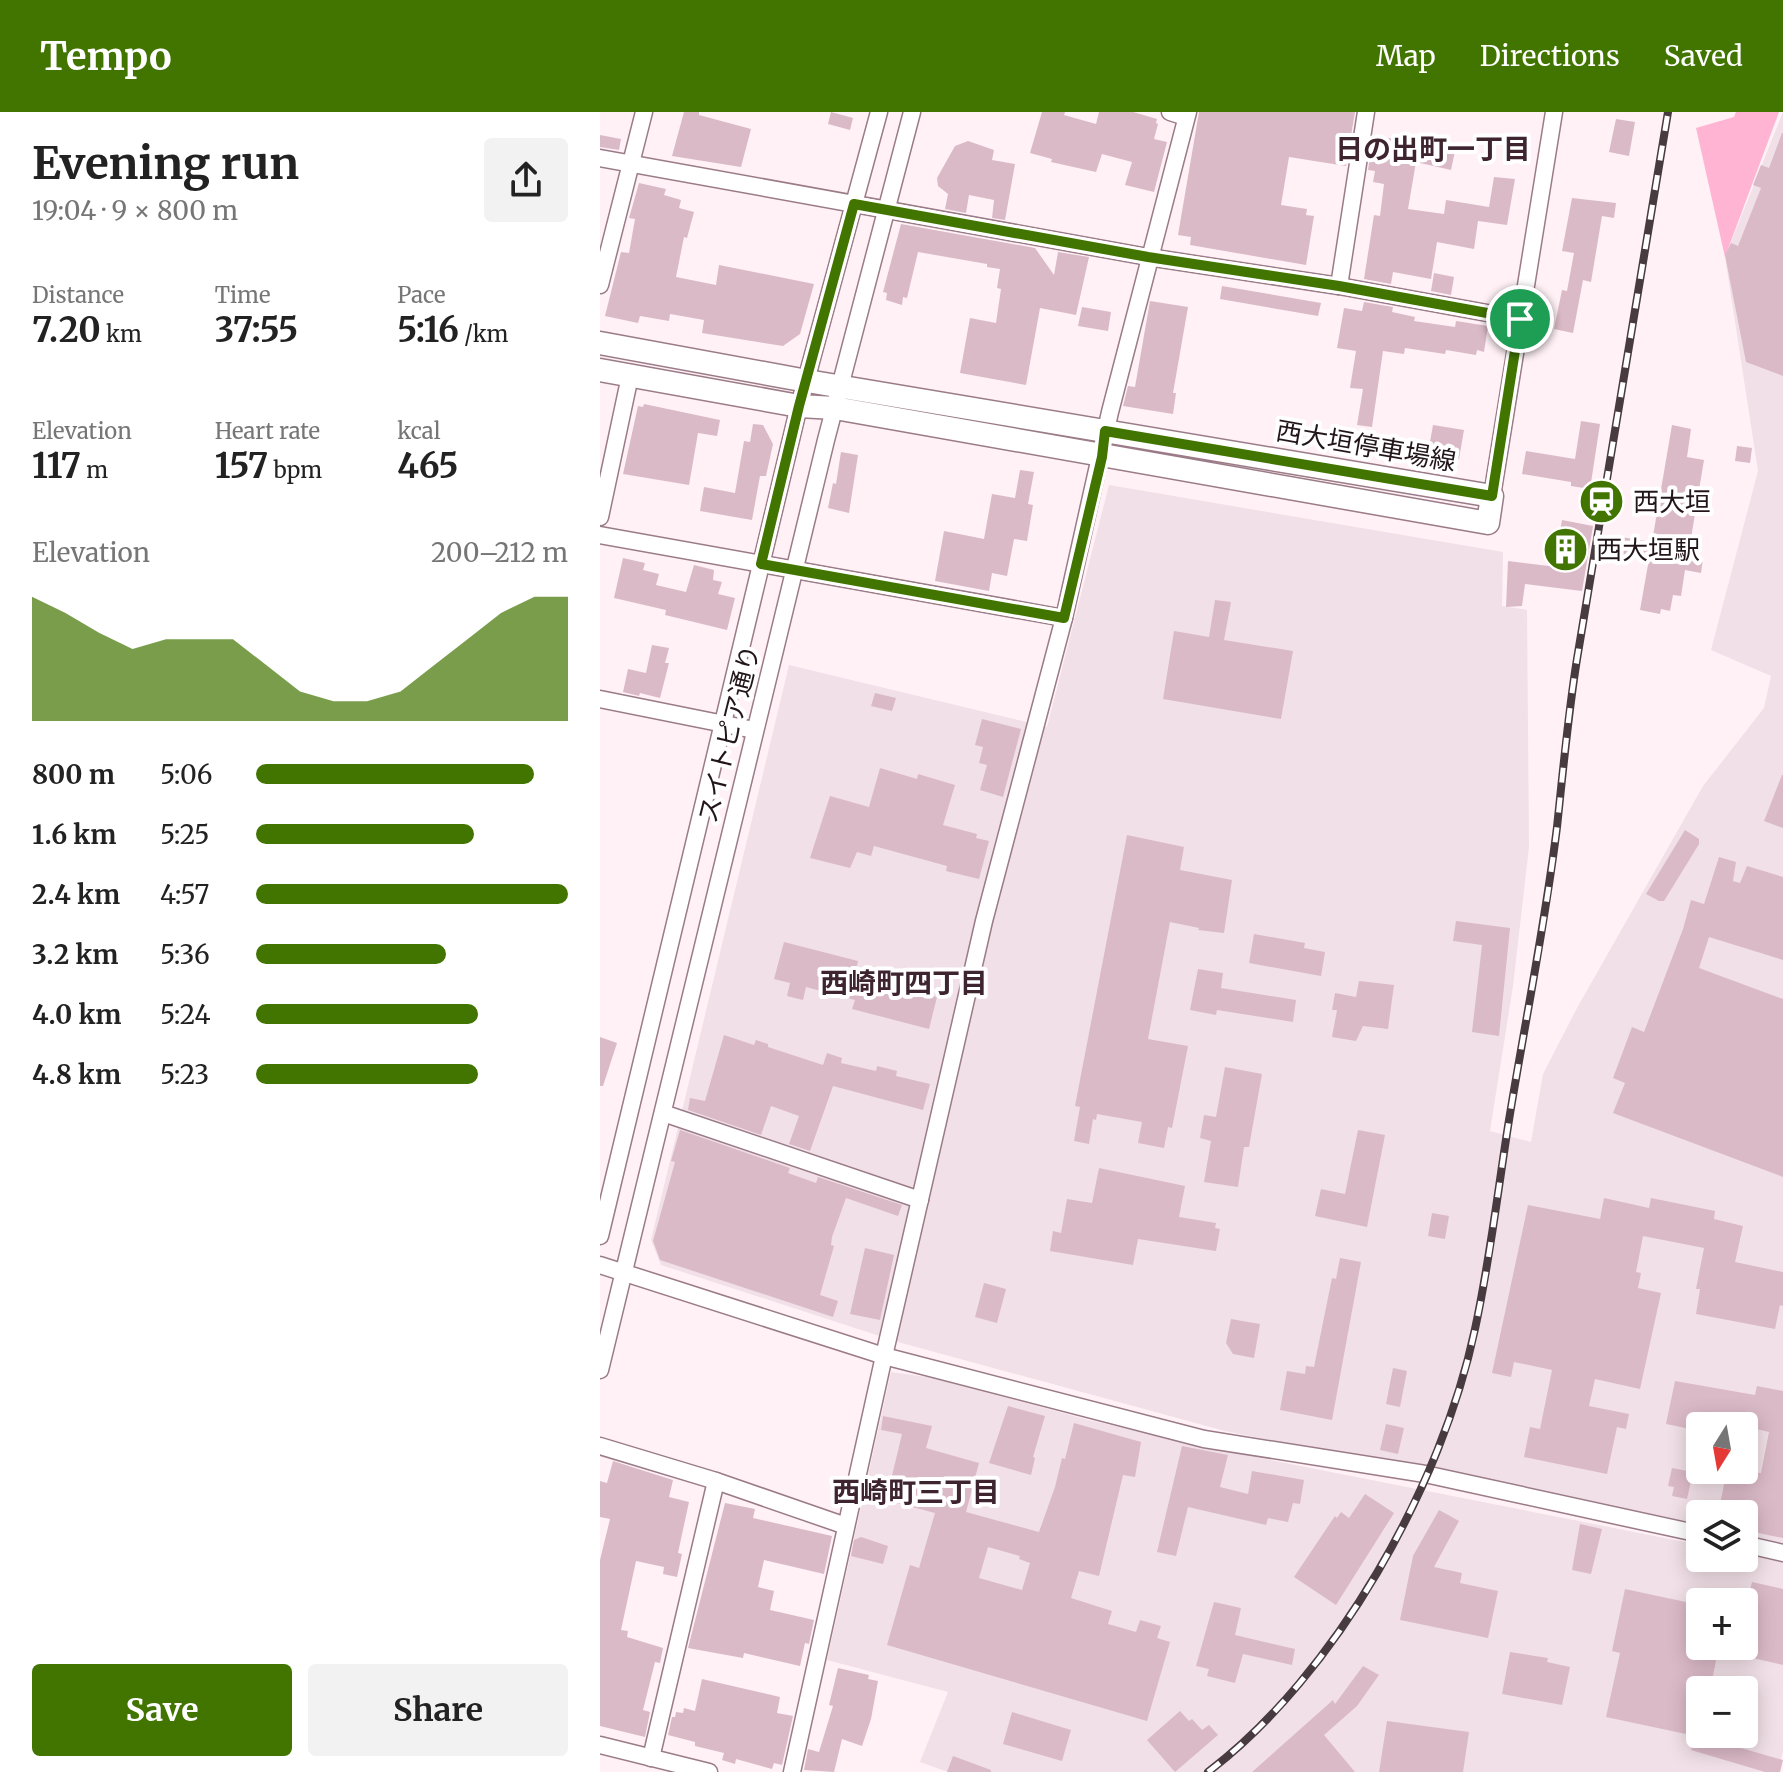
<!DOCTYPE html>
<html lang="en">
<head>
<meta charset="utf-8">
<style>
	body { margin:0; font-family:Merriweather,"Noto Sans JP",serif; background:#f2f2f2; color:#222; height:100vh; display:flex; flex-direction:column; font-size:30px; white-space:nowrap }
	* { box-sizing:border-box; margin:0 }
	p { font-size:26px; color:#767676 }
	.icon { flex:none; width:44px; height:44px; fill:none; stroke:currentColor; stroke-width:2; stroke-linecap:round; stroke-linejoin:round }
	.map { position:relative; flex:1; overflow:hidden }
	.drawer { display:flex; flex-direction:column; background:#fff; width:600px }
	.drawer>* { flex:none }
	.needle { width:52px; rotate:191deg }
	.controls { position:absolute; left:1086px; top:1300px; display:grid; gap:16px }
	.controls a { display:grid; place-items:center; width:72px; height:72px; border-radius:8px; background:#fff; box-shadow:0 4px 20px #0003; font-size:40px }
	.pin { position:absolute; display:grid; place-items:center; width:68px; height:68px; color:#fff; margin:-34px; border:4px solid #fff; border-radius:50%; box-shadow:0 2px 8px #0007 }
	.round { display:grid; place-items:center; flex:none; width:84px; height:84px; border-radius:8px; background:#f2f2f2 }
	.summary { display:flex; align-items:center; justify-content:space-between; height:136px; padding:0 32px }
	h1 { font-size:44px; font-weight:700; line-height:60px }
	.metrics { display:grid; grid-template-columns:repeat(3,1fr); gap:12px; height:136px; padding:8px 32px }
	.metrics div { display:grid; align-content:center }
	.metrics b { font-size:34px; font-weight:700 }
	.metrics small { font-size:22px; font-weight:400 }
	.metrics p { font-size:22px }
	.chart { height:224px; padding:16px 32px }
	.chart p { display:flex; justify-content:space-between }
	.chart svg { width:100%; height:144px; margin-top:8px; fill:#417500; opacity:.7 }
	.button { display:flex; gap:16px; margin-top:auto; padding:16px 32px }
	.button a { flex:1; height:92px; border-radius:8px; background:#417500; color:#fff; font-size:32px; font-weight:700; line-height:92px; text-align:center }
	.button a+a { background:#f2f2f2; color:#222 }
	ul { padding:0 32px; list-style:none; font-size:26px }
	li { display:grid; grid-template-columns:128px 96px 1fr; align-items:center; height:60px }
	li i { height:20px; border-radius:10px; background:#417500 }
	header { display:flex; align-items:center; gap:48px; box-sizing:border-box; height:112px; padding:0 40px; background:#417500; color:#fff }
	header strong { font-size:38px }
	nav { display:flex; gap:44px; margin-inline-start:auto; font-size:28px }
	main { display:flex; flex:1; min-height:0 }
	.map>svg:first-child { display:block }
	.built { fill:#f1e0e7; fill-rule:evenodd }
	.green { fill:#feb4d2 }
	.building { fill:#dbbac7; fill-rule:evenodd }
	.lines { fill:none; stroke-linecap:round; stroke-linejoin:round }
	.minor-casing { stroke:#9a7b87; stroke-width:19 }
	.major-casing { stroke:#9a7b87; stroke-width:25 }
	.minor { stroke:#fff; stroke-width:16 }
	.major { stroke:#fff; stroke-width:22 }
	.rail-casing { stroke:#473b40; stroke-width:8 }
	.rail { stroke:#fff; stroke-width:5; stroke-dasharray:15; stroke-linecap:butt }
	.route-casing { stroke:#fff; stroke-width:16 }
	.route { stroke:#417500; stroke-width:10 }
	.labels { text-anchor:middle; stroke-width:8; stroke-linejoin:round; paint-order:stroke }
	.street-label { font-size:26px; fill:#22161b; stroke:#fff }
	.poi-label { font-size:26px; fill:#22161b; stroke:#fff; text-anchor:start }
	.neighbourhood-label { font-size:28px; font-weight:bold; fill:#3d242f; stroke:#fff }
</style>
</head>
<body>
<header>
<strong>Tempo</strong>
<nav><a>Map</a><a>Directions</a><a>Saved</a></nav>
</header>
<main>
<section class="drawer">
<div class="summary"><div><h1>Evening run</h1><p>19:04 · 9 × 800 m</p></div><a class="round"><svg class="icon" aria-label="share" viewBox="0 0 24 24"><path d="M12 15V3M7 8l5-5 5 5M5 13v7h14v-7"/></svg></a></div>
<div class="metrics">
<div><p>Distance</p><b>7.20<small> km</small></b></div>
<div><p>Time</p><b>37:55</b></div>
<div><p>Pace</p><b>5:16<small> /km</small></b></div>
</div>
<div class="metrics">
<div><p>Elevation</p><b>117<small> m</small></b></div>
<div><p>Heart rate</p><b>157<small> bpm</small></b></div>
<div><p>kcal</p><b>465</b></div>
</div>
<div class="chart"><p><span>Elevation</span>200–212 m</p>
<svg viewBox="0 0 160 44" preserveAspectRatio="none"><path d="M0 44V6L10 11L20 17L30 22L40 19L50 19L60 19L70 27L80 35L90 38L100 38L110 35L120 27L130 19L140 11L150 6L160 6V44z"/></svg>
</div>
<ul>
<li><b>800 m</b>5:06<i style="width:89%"></i></li>
<li><b>1.6 km</b>5:25<i style="width:70%"></i></li>
<li><b>2.4 km</b>4:57<i style="width:100%"></i></li>
<li><b>3.2 km</b>5:36<i style="width:61%"></i></li>
<li><b>4.0 km</b>5:24<i style="width:71%"></i></li>
<li><b>4.8 km</b>5:23<i style="width:71%"></i></li>
</ul>
<div class="button"><a>Save</a><a>Share</a></div>
</section>
<div class="map">
<svg width="1183" height="1660" viewBox="0 0 1183 1660">
	<rect width="100%" height="100%" fill="#fff1f6"/>
	<g class="built">
		<path d="M1183,0V1431L1144,1423V1402H1100V1414L625,1319L298,1230L61,1153L51,1128L189,553L447,615L509,373L903,440L902,494L927,498L929,735L913,874L890,1019L931,1030L943,962L977,896L1103,674L1164,596L1171,564L1111,538L1158,359L1125,145ZM1100,1314H1144V1358H1100Z"/>
		<path d="M291,1260L341,1267L488,1308L650,1344L1100,1433V1446H1144V1442L1183,1449V1640L1177,1660H348L320,1650L348,1580L227,1548ZM1100,1490H1144V1534H1100ZM1100,1578H1144V1622H1100Z"/>
	</g>
	<polygon class="green" points="1136,0 1179,0 1125,145 1096,16 1134,5"/>
	<g class="building">
		<polygon points="84,0 99,0 99,3 151,17 141,55 72,44"/>
		<polygon points="231,0 253,6 250,18 228,12"/>
		<polygon points="442,0 465,0 464,3 496,12 499,0 533,0 557,7 556,11 558,12 554,27 567,30 554,80 525,73 532,50 502,42 496,60 451,50 452,47 430,41"/>
		<polygon points="599,0 755,0 746,54 689,45 681,93 707,97 706,103 714,104 706,153 590,133 591,125 578,123"/>
		<polygon points="1016,7 1035,10 1029,44 1009,40"/>
		<polygon points="1182,21 1183,21 1183,264 1146,250 1125,143 1131,131 1138,134 1161,76 1153,73 1161,53 1169,56"/>
		<polygon points="0,23 21,27 19,38 0,35"/>
		<polygon points="773,24 825,31 855,39 851,58 816,50 808,97 844,102 846,88 889,95 894,65 915,67 907,113 878,109 874,137 837,130 831,167 793,160 791,172 764,167 774,103 780,104 784,72 773,70 775,59 768,58"/>
		<polygon points="368,29 394,38 392,48 415,52 405,108 392,106 394,88 369,83 366,101 345,97 348,82 338,74 337,66 355,34"/>
		<polygon points="39,71 66,77 64,83 81,88 79,96 94,100 87,126 84,125 76,165 116,173 119,153 214,172 200,222 183,234 102,221 104,208 70,202 69,209 40,204 38,211 5,204 21,140 29,141 35,107 29,106"/>
		<polygon points="972,86 1016,91 1014,106 1002,104 991,170 983,168 973,221 954,217 962,178 967,179 974,141 962,139"/>
		<polygon points="301,112 435,136 454,163 458,140 489,145 476,203 440,196 426,273 360,261 370,206 396,211 401,177 397,176 400,157 387,155 387,152 318,140 307,186 303,185 302,193 286,188 287,181 283,180"/>
		<polygon points="834,161 854,165 851,183 831,179"/>
		<polygon points="622,174 721,191 718,204 620,187"/>
		<polygon points="550,189 588,195 573,281 576,281 573,302 523,294 528,274 535,275"/>
		<polygon points="764,190 793,195 792,200 815,205 814,209 855,215 856,209 888,214 884,240 877,238 876,243 846,238 845,242 805,236 804,242 783,239 772,315 757,313 763,277 750,276 756,239 737,236 744,196 762,199"/>
		<polygon points="482,195 511,200 508,219 478,214"/>
		<polygon points="44,292 120,308 117,324 98,321 89,373 23,362 38,294 43,295"/>
		<polygon points="981,309 1000,312 990,377 971,374 971,370 922,362 926,339 975,347"/>
		<polygon points="153,312 163,313 173,332 166,364 160,364 152,408 100,399 104,375 135,381 144,329 150,330"/>
		<polygon points="833,313 864,318 859,347 828,341"/>
		<polygon points="1072,313 1091,317 1087,345 1104,348 1088,444 1103,447 1101,461 1085,458 1081,484 1073,483 1070,499 1061,497 1060,502 1040,498 1049,447 1018,442 1021,425 1052,430"/>
		<polygon points="1137,334 1152,336 1150,351 1135,349"/>
		<polygon points="241,340 258,343 249,401 228,396 233,371 236,372"/>
		<polygon points="420,358 434,360 428,392 433,393 427,429 414,427 407,464 392,461 389,479 335,469 344,419 384,427 392,382 415,386"/>
		<polygon points="962,408 993,414 982,479 925,472 922,494 906,495 908,449 949,454 953,431 958,432"/>
		<polygon points="23,446 45,451 43,458 59,462 56,473 86,480 94,453 114,458 113,468 122,470 118,482 135,486 127,518 65,503 66,498 14,486"/>
		<polygon points="615,488 631,490 624,528 693,539 681,607 563,587 574,519 609,525"/>
		<polygon points="52,533 69,536 65,551 69,551 60,586 40,581 39,584 23,580 28,557 46,561"/>
		<polygon points="275,581 296,586 292,599 271,594"/>
		<polygon points="382,607 421,617 403,685 380,678 387,653 379,651 383,635 375,633"/>
		<polygon points="280,656 317,667 318,662 355,673 343,713 377,722 376,726 389,729 379,767 346,759 347,754 274,734 271,744 257,740 250,756 210,746 230,684 269,695"/>
		<polygon points="1182,663 1183,663 1183,716 1164,709"/>
		<polygon points="1085,718 1099,727 1099,732 1064,789 1059,789 1046,782"/>
		<polygon points="527,723 584,735 580,758 632,768 624,821 598,818 599,816 570,810 548,927 588,934 572,1016 568,1015 564,1036 538,1031 542,1010 497,1002 496,1008 493,1007 489,1032 474,1029 480,995 475,994"/>
		<polygon points="1119,745 1136,750 1133,769 1140,771 1147,754 1183,765 1183,848 1109,825 1099,856 1183,887 1183,1065 1013,1001 1025,971 1013,966 1032,915 1044,920 1083,817 1091,788 1104,792"/>
		<polygon points="856,809 910,816 899,924 872,920 882,833 853,829"/>
		<polygon points="654,822 705,831 704,836 725,840 721,864 649,851"/>
		<polygon points="184,830 258,849 255,864 337,885 329,917 252,897 255,888 206,875 203,888 187,884 190,871 174,867"/>
		<polygon points="598,857 623,861 621,876 696,888 693,910 617,898 616,903 590,898"/>
		<polygon points="759,869 794,873 788,917 763,914 756,929 732,925 737,898 732,898 735,881 756,885"/>
		<polygon points="124,923 154,933 156,928 168,932 168,935 223,953 227,941 242,946 241,951 276,959 277,954 297,959 296,964 330,972 323,998 233,974 210,1039 189,1032 199,1004 171,994 161,1023 88,998 90,986 105,989"/>
		<polygon points="0,925 17,931 3,974 0,974"/>
		<polygon points="625,955 662,962 649,1035 644,1035 638,1075 604,1070 611,1029 600,1026 604,1003 616,1005"/>
		<polygon points="80,1018 190,1056 188,1061 216,1071 218,1065 302,1093 298,1104 246,1086 232,1125 231,1133 234,1134 220,1183 238,1189 233,1205 60,1148 53,1129 75,1050 71,1049"/>
		<polygon points="758,1018 785,1023 767,1115 715,1104 721,1077 745,1082"/>
		<polygon points="499,1056 585,1074 579,1105 616,1111 615,1116 620,1117 616,1139 538,1127 533,1153 450,1139 453,1119 461,1121 467,1087 492,1091"/>
		<polygon points="1004,1086 1049,1096 1051,1086 1115,1099 1114,1107 1143,1114 1135,1150 1183,1160 1183,1194 1180,1193 1175,1217 1096,1202 1100,1177 1096,1177 1104,1136 1043,1124 1036,1160 1041,1161 1038,1176 1061,1181 1040,1277 995,1267 989,1294 1029,1302 1026,1317 1017,1315 1007,1362 924,1345 930,1315 940,1317 952,1258 914,1250 911,1265 892,1261 928,1093 1000,1107"/>
		<polygon points="832,1101 849,1104 845,1127 828,1124"/>
		<polygon points="265,1136 294,1143 280,1208 250,1202"/>
		<polygon points="740,1146 761,1150 732,1308 680,1298 687,1259 705,1262 706,1254 714,1255 732,1166 736,1167"/>
		<polygon points="384,1171 406,1177 397,1211 375,1205"/>
		<polygon points="631,1207 660,1212 654,1246 633,1242 626,1231"/>
		<polygon points="793,1256 807,1259 800,1295 786,1292"/>
		<polygon points="1075,1269 1155,1283 1157,1274 1183,1279 1183,1426 1144,1418 1144,1402 1118,1402 1127,1358 1161,1361 1169,1320 1144,1314 1100,1314 1100,1319 1066,1312"/>
		<polygon points="408,1294 445,1304 433,1345 435,1346 431,1363 389,1351"/>
		<path d="M283,1304L332,1314L326,1336L379,1351L366,1400L439,1420L455,1375L462,1346L465,1347L474,1311L541,1330L535,1365L523,1363L499,1464L479,1459L471,1486L512,1499L508,1512L536,1520L540,1508L561,1514L557,1526L570,1530L547,1609L287,1533L310,1453L319,1456L335,1401L297,1391L301,1375L290,1372L302,1322L281,1318ZM388,1435L420,1444L419,1447L430,1451L422,1478L379,1466Z"/>
		<polygon points="786,1312 804,1316 798,1342 780,1338"/>
		<polygon points="582,1334 628,1343 620,1375 648,1382 652,1359 704,1368 700,1392 693,1391 688,1410 668,1406 666,1413 588,1395 576,1444 557,1440"/>
		<polygon points="13,1349 73,1368 69,1385 89,1390 78,1441 82,1442 77,1465 63,1462 64,1455 36,1449 21,1518 28,1519 27,1525 63,1536 60,1551 55,1550 43,1598 50,1600 45,1625 0,1614 0,1448 10,1407 0,1405 0,1369 7,1371"/>
		<polygon points="1072,1356 1093,1360 1087,1387 1072,1384 1074,1375 1068,1374"/>
		<polygon points="765,1382 794,1401 736,1493 694,1465 735,1404 737,1406 741,1400 749,1406"/>
		<polygon points="125,1391 155,1397 153,1406 232,1424 224,1462 164,1448 158,1475 174,1479 170,1498 214,1508 209,1532 205,1531 200,1554 144,1541 143,1546 88,1536"/>
		<polygon points="839,1398 859,1409 834,1455 862,1461 860,1471 898,1479 888,1526 800,1508 813,1444"/>
		<polygon points="980,1412 1002,1417 991,1462 972,1458"/>
		<polygon points="261,1425 288,1434 283,1452 251,1444 254,1428"/>
		<polygon points="1152,1470 1183,1477 1183,1553 1144,1544 1144,1503"/>
		<polygon points="1025,1477 1100,1493 1100,1534 1119,1534 1110,1578 1100,1578 1100,1625 1006,1605 1020,1541 1012,1539"/>
		<polygon points="614,1490 641,1496 635,1523 695,1537 692,1553 643,1542 635,1571 607,1564 609,1557 596,1554"/>
		<polygon points="910,1540 948,1546 947,1550 970,1555 962,1593 902,1582"/>
		<polygon points="763,1554 779,1563 757,1594 724,1623 755,1660 652,1660 733,1588 735,1592"/>
		<polygon points="238,1556 269,1563 268,1567 278,1569 271,1607 262,1634 242,1627 234,1660 204,1658 208,1637 219,1640 233,1594 229,1593"/>
		<polygon points="102,1567 180,1585 177,1601 193,1604 182,1653 174,1651 172,1657 136,1647 135,1652 122,1648 124,1641 95,1634 95,1630 68,1623 72,1605 75,1605 76,1600 83,1601 84,1596 95,1599"/>
		<polygon points="580,1599 589,1609 592,1607 602,1618 609,1613 618,1623 575,1660 547,1628"/>
		<polygon points="412,1600 471,1618 462,1649 403,1632"/>
		<polygon points="787,1609 869,1620 863,1660 779,1660"/>
		<polygon points="1094,1627 1133,1636 1134,1634 1183,1648 1180,1660 1165,1660 1091,1638"/>
		<polygon points="353,1644 391,1658 391,1660 347,1660"/>
	</g>
	<g class="lines">
		<defs>
			<g id="minor">
				<polyline points="570,0 586,5"/>
				<polyline points="0,46 548,145 739,174 920,207"/>
				<polyline points="0,173 44,0"/>
				<polyline points="739,174 766,0"/>
				<polyline points="892,384 954,0"/>
				<polyline points="0,405 30,264"/>
				<polyline points="0,423 464,506"/>
				<polyline points="0,587 154,618"/>
				<polyline points="63,1001 320,1088"/>
				<polyline points="0,1124 199,294 279,0"/>
				<polyline points="0,1153 284,1244 604,1327 825,1362 1100,1422"/>
				<polyline points="0,1258 226,328 312,0"/>
				<polyline points="0,1334 116,1369 246,1414"/>
				<polyline points="1144,1432 1183,1441"/>
				<polyline points="0,1633 109,1660"/>
				<polyline points="51,1646 116,1369"/>
				<polyline points="192,1660 284,1244 384,809 464,506 510,300 588,0"/>
			</g>
			<polyline id="major" points="0,231 207,269 892,384 888,411 235,296 199,294 0,258"/>
		</defs>
		<use href="#minor" class="minor-casing"/>
		<use href="#major" class="major-casing"/>
		<use href="#minor" class="minor"/>
		<use href="#major" class="major"/>
		<defs>
			<path id="rail" d="M608,1660C736,1563 842,1373 875,1217C890,1148 898,1077 909,1008C925,910 945,813 957,715C963,659 968,603 977,547L1068,0"/>
		</defs>
		<use href="#rail" class="rail-casing"/>
		<use href="#rail" class="rail"/>
	</g>
	<g class="lines">
		<defs>
			<polygon id="route" points="254,92 548,145 739,174 920,207 892,384 505,319 502,345 464,506 161,452 199,294"/>
		</defs>
		<use href="#route" class="route-casing"/>
		<use href="#route" class="route"/>
	</g>
	<defs>
		<symbol id="station-disc" viewBox="-11 -11 22 22"><circle r="9.5" fill="#417500" stroke="#fff"/><path d="M-3-6H3Q5-6 5-4V2Q5 4 3 4L4.5 6H3L1.5 4h-3L-3 6H-4.5L-3 4Q-5 4-5 2V-4Q-5-6-3-6ZM-3.5-4v3h7v-3ZM-3.5 1v1.5H-2V1ZM2 1v1.5H3.5V1Z" fill="#fff"/></symbol>
		<symbol id="building-disc" viewBox="-11 -11 22 22"><circle r="9.5" fill="#417500" stroke="#fff"/><path d="M-4-6H4V6H1V3H-1V6H-4ZM-2.5-4.3h1.7v1.8h-1.7ZM.8-4.3h1.7v1.8H.8ZM-2.5-1h1.7V.8h-1.7ZM.8-1h1.7V.8H.8Z" fill="#fff"/></symbol>
	</defs>
	<g fill-rule="evenodd">
		<use href="#station-disc" x="976" y="364" width="51" height="51"/>
		<use href="#building-disc" x="940" y="412" width="51" height="51"/>
	</g>
	<g class="labels">
		<g class="street-label">
			<text transform="translate(766 334) rotate(10)" y="9">西大垣停車場線</text>
			<text transform="translate(129 622) rotate(-76)" y="9">スイトピア通り</text>
		</g>
		<g class="poi-label">
			<text x="1033" y="399">西大垣</text>
			<text x="996" y="447">西大垣駅</text>
		</g>
		<g class="neighbourhood-label">
			<text x="833" y="47">日の出町一丁目</text>
			<text x="304" y="881">西崎町四丁目</text>
			<text x="316" y="1390">西崎町三丁目</text>
		</g>
	</g>
</svg>
<div class="controls">
<a><svg class="needle" viewBox="-14 -14 28 28"><path d="M0-13l5 13h-10z" fill="#e53935"/><path d="M0 13l5-13h-10z" fill="#767676"/></svg></a>
<a><svg class="icon" aria-label="layers" viewBox="0 0 24 24"><path d="M12 4l9 5-9 5-9-5zM3 14l9 5 9-5"/></svg></a>
<a>+</a>
<a>−</a>
</div>
<div class="pin" style="left:920px;top:207px;background:#1e9e55"><svg class="icon" aria-label="arrive" viewBox="0 0 24 24"><path d="M6 21V4h12l-3 4 3 4H6"/></svg></div>
</div>
</main>
</body>
</html>
